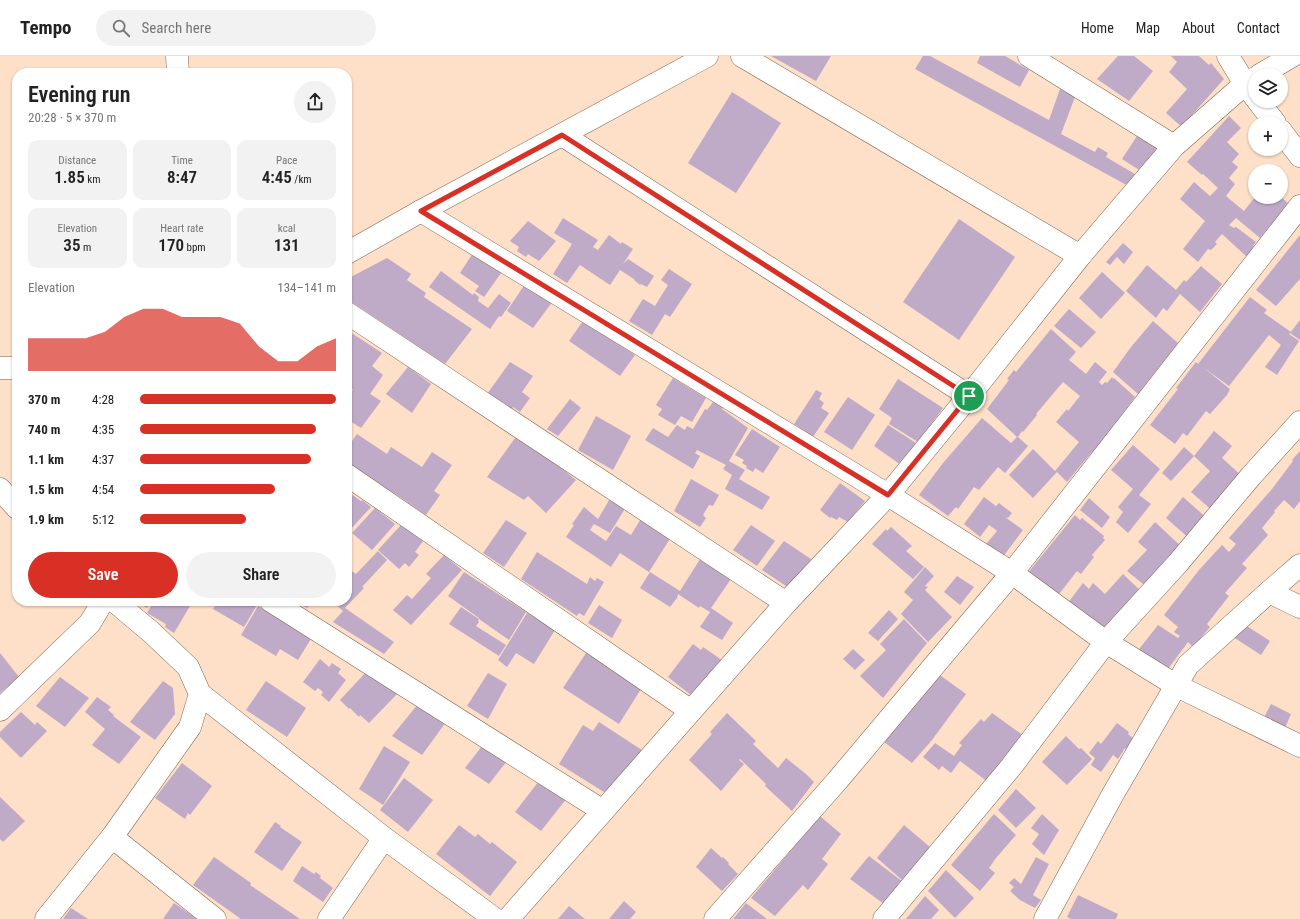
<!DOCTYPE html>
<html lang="en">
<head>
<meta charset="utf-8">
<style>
	body { margin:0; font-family:"Roboto Condensed",sans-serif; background:#f2f2f2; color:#222; height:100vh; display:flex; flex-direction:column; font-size:15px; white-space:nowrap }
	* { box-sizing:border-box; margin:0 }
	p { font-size:13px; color:#767676 }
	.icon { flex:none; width:22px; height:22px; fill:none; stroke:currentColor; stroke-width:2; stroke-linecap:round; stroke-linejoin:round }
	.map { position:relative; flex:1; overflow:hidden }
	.drawer { position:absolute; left:12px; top:12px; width:340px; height:538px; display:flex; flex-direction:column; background:#fff; border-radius:16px; box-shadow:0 1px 3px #0004 }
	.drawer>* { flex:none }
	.buttons { position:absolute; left:1248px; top:12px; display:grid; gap:8px }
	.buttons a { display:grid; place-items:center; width:40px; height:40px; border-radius:50%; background:#fff; box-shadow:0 1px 3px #0004; font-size:20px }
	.pin { position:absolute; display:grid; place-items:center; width:34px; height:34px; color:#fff; margin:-17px; border:2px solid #fff; border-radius:50%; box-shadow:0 1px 4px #0007 }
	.round { display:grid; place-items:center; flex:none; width:42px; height:42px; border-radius:21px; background:#f2f2f2 }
	.head { display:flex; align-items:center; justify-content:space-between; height:68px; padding:0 16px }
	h1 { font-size:22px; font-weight:600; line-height:30px }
	.metrics { display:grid; grid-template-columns:repeat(3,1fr); gap:6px; height:68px; padding:4px 16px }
	.metrics div { display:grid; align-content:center; border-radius:10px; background:#f2f2f2; text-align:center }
	.metrics b { font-size:17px; font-weight:600 }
	.metrics small { font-size:11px; font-weight:400 }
	.metrics p { font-size:11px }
	.chart { height:112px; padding:8px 16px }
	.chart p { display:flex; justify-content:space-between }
	.chart svg { width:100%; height:72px; margin-top:4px; fill:#d93025; opacity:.7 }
	.cta { display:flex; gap:8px; margin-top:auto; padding:8px 16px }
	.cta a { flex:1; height:46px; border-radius:24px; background:#d93025; color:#fff; font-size:16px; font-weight:600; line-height:46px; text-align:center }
	.cta a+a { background:#f2f2f2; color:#222 }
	ul { padding:0 16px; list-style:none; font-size:13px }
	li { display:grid; grid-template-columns:64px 48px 1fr; align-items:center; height:30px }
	li i { height:10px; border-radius:5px; background:#d93025 }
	header { display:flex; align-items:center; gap:24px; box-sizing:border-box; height:56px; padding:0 20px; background:#fff; border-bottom:1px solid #e0e0e0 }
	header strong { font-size:19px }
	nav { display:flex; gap:22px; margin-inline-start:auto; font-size:14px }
	.search { width:280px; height:36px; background:#f2f2f2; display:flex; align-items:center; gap:10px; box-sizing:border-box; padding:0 14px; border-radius:22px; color:#767676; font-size:15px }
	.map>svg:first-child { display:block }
	.building { fill:#bfabc8 }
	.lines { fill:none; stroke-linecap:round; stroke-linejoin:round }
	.minor-casing { stroke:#7f6451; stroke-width:23 }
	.minor { stroke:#fff; stroke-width:22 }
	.route-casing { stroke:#fff; stroke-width:8 }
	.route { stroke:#d93025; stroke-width:5 }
</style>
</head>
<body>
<header>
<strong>Tempo</strong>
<div class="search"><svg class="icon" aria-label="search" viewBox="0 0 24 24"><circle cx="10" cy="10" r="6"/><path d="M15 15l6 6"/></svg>Search here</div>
<nav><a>Home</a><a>Map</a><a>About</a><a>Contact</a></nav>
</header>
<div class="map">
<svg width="1300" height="863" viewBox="0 0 1300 863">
	<rect width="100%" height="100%" fill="#fedfc8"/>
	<g class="building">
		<polygon points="771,0 831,0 816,25"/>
		<polygon points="923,0 930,0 1049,64 1060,33 1075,41 1061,78 1095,96 1098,91 1108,97 1106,101 1140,121 1132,132 960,38 915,13"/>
		<polygon points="980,0 1005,0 1029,14 1020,31 977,7"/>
		<polygon points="1118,0 1134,0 1153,15 1129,45 1097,23"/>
		<polygon points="1171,0 1199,0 1209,9 1211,7 1224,23 1192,59 1195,62 1184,73 1166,57 1187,33 1169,16 1177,6"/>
		<polygon points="732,36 781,67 736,137 688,107"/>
		<polygon points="1229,60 1241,72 1227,86 1239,98 1232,106 1238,111 1229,122 1235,128 1226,140 1244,155 1255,141 1281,141 1288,147 1260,182 1236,162 1229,169 1234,172 1236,171 1256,186 1253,190 1255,191 1247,201 1222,178 1215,186 1217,188 1211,194 1208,193 1198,206 1183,193 1205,165 1180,143 1194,126 1210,140 1218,132 1203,118 1202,119 1187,106"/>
		<polygon points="1137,80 1161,95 1144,117 1122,103"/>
		<polygon points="563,162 598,184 593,191 598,194 609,179 621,188 622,186 633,193 623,208 628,203 654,220 647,231 641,228 640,229 634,224 634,223 620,214 610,229 580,209 567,227 553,218 572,188 554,177"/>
		<polygon points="959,163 1015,201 959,284 903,246"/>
		<polygon points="528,165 556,185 539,205 528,198 526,201 517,195 519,191 510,185"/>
		<polygon points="1300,179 1300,223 1276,250 1256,234"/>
		<polygon points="1123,187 1133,196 1124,208 1117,201 1110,209 1106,206"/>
		<polygon points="475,194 504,213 484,241 475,235 479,230 460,217"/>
		<polygon points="387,202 411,218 407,224 426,237 424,241 472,273 445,308 347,243 347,223"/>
		<polygon points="1147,209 1176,234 1184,224 1186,226 1201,210 1222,228 1200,256 1180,238 1167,255 1163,252 1156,262 1126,235"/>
		<polygon points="669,213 692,228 670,261 665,258 652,279 629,265 643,243 655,250 668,229 661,224"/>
		<polygon points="441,215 473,239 474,237 479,241 478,245 488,252 499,238 511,247 501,261 499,260 490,273 429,231"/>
		<polygon points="1102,216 1125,237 1101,263 1079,242"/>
		<polygon points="525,228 553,245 533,272 507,255"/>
		<polygon points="1250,241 1267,254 1264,257 1291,276 1289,278 1299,285 1277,319 1265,311 1281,289 1269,279 1229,330 1204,312 1230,333 1227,339 1210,358 1206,355 1187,380 1183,377 1175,388 1150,369 1178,333 1176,332 1196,306 1198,308"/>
		<polygon points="1069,253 1096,276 1081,292 1054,270"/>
		<polygon points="1300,264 1300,284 1290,277"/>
		<polygon points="583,265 635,299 620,320 569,285"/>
		<polygon points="1153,265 1178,287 1138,338 1113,316 1131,291"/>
		<polygon points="1051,273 1076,296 1069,304 1086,318 1095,306 1107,316 1099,326 1102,329 1105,326 1107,327 1112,321 1113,323 1114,322 1135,341 1092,398 1091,397 1067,426 1057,416 1033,442 1009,419 1033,393 1055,415 1079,386 1056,366 1067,353 1068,355 1080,340 1063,326 1036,358 1037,359 1023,376 1022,375 1018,381 1028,390 1005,417 998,411 979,434 974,431 958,453 956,451 948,460 919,439 943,407 982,362 1011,387 1017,381 987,353 1009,324 1007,323 1014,314 1016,316"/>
		<polygon points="347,274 382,297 372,310 383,319 370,338 381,345 361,372 347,363 347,341 353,334 347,330"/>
		<polygon points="510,306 533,320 522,336 530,342 520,356 513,351 512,353 487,338"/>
		<polygon points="408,311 431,328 412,357 386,338"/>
		<polygon points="673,322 706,342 692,366 681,360 675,369 658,359 662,353 656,349"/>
		<polygon points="898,323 943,352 918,386 889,368 892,362 879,353"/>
		<polygon points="816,334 822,337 819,343 824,347 821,352 829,357 813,381 794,368"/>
		<polygon points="848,341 875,359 852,394 824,376"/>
		<polygon points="570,343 581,352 558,380 547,373"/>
		<polygon points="713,346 723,351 722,353 748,372 729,405 745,414 739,423 770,441 762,454 725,433 732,419 723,413 726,409 697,394 695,397 700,400 693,413 645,384 653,372 668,381 677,369 685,374 687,370 693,373 705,353 707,354"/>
		<polygon points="596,360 631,380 613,414 578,394"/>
		<polygon points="888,369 916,387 901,409 874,390"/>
		<polygon points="752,373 780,391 763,417 755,412 753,416 746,412 747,410 742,407 744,404 735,399"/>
		<polygon points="1214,375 1232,390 1222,402 1242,420 1214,456 1191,436 1210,415 1194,400"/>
		<polygon points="357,378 387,398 391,391 422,411 432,396 452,409 434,435 440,439 426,459 400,441 347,409 347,392"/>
		<polygon points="515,382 556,408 576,424 546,457 528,440 524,444 487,421"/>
		<polygon points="1133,389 1160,413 1139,439 1151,448 1128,477 1116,466 1123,456 1118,451 1133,433 1111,414"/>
		<polygon points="1184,391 1194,400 1171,425 1162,417"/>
		<polygon points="1300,395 1300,445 1294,453 1284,444 1274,455 1275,456 1262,472 1268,479 1242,508 1247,512 1225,537 1229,540 1207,568 1210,571 1193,591 1188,586 1165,617 1136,597 1158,569 1178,582 1180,580 1174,576 1178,571 1164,559 1199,514 1222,489 1229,496 1236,488 1229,482 1272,433 1293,405 1292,404"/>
		<polygon points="691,423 719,439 713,450 709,449 703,459 706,462 700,471 674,455"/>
		<polygon points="840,427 865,445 848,466 839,461 837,464 831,461 830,462 820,454"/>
		<polygon points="347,435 361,445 362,444 371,451 350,474 347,471"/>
		<polygon points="611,441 626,451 610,477 594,468 590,474 606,485 616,470 631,479 642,461 671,481 649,516 620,497 611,511 566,481 574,469 572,468 584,451 598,463"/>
		<polygon points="984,441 996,450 999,447 1012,457 1008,462 1005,461 1023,474 1002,502 986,488 997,475 996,474 989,469 980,481 964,468"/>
		<polygon points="1183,441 1209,464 1191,484 1166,462"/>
		<polygon points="1089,442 1110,461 1102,472 1080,454"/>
		<polygon points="375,452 395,468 372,494 352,477"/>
		<polygon points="1075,459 1080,464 1082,462 1104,480 1103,482 1105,484 1092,499 1094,501 1081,518 1077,515 1056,542 1026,519"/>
		<polygon points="506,464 527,477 504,511 483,497"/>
		<polygon points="1155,466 1185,494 1148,532 1127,515 1147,494 1138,486"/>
		<polygon points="401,469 423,485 415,496 419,499 409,511 405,507 399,513 378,494"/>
		<polygon points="751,469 775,485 757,510 733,494"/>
		<polygon points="891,471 912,490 906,495 924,511 913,523 872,488 886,473 887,475"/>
		<polygon points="784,485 811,503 789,532 762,514"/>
		<polygon points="378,495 387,504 362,531 364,532 345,552 394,586 384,598 333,566 343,555 332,545 347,545 347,527 351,523 347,520 347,517 350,514 356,518"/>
		<polygon points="537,496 587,528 590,521 595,525 597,522 604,526 584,560 579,557 577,560 521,523"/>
		<polygon points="444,499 462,514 411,569 393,554 407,539 412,543 431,522 426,518"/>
		<polygon points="702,500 731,523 711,552 733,567 722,584 700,571 710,556 700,550 699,552 678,538 677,542 670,551 640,532 650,516 680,535"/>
		<polygon points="925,511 934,520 925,530 928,531 925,534 952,561 928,586 901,558 913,544 904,536"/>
		<polygon points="464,516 526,556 509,584 479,563 478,564 479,566 476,570 506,589 499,600 449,568 461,551 479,563 479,562 448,540"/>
		<polygon points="1123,518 1144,538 1110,579 1067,548 1083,527 1089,533 1093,527 1105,538"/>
		<polygon points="957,520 974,531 960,549 944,536"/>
		<polygon points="138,545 151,545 147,552 137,546"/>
		<polygon points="154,545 193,545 174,577 165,571 166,568 147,557"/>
		<polygon points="218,545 249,545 257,549 244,571 213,553"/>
		<polygon points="297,545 313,545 307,552"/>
		<polygon points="599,549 622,564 612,582 588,567"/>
		<polygon points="258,550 312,581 298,604 280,593 276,600 241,579"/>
		<polygon points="889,554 898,563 878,585 868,577"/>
		<polygon points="527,557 555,574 534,608 516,597 507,611 498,604"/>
		<polygon points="904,563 927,587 883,642 860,620 886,594 880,588"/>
		<polygon points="1239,565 1270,585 1261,599 1230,579"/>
		<polygon points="693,588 701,594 703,591 726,607 696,643 668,621"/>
		<polygon points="853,593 865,604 855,614 843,603"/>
		<polygon points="0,597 19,621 0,637"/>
		<polygon points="586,597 641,633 619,668 563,632"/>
		<polygon points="320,603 329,611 332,607 341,613 338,617 346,624 329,646 321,639 323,636 318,632 315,635 303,626"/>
		<polygon points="367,615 386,631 387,629 397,638 369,667 360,659 359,661 350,652 349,653 340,644"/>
		<polygon points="488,617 507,628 488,663 467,650"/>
		<polygon points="937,617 966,638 932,684 912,707 880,683"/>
		<polygon points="60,621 89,642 65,671 36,650"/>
		<polygon points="163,625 173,632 175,658 155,684 130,666"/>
		<polygon points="266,625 306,652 287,681 246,654"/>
		<polygon points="97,641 111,651 108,654 114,659 113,660 141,681 119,708 92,689 105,673 85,656"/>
		<polygon points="418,648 446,666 422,699 392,680"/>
		<polygon points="1271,648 1291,658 1282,679 1260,669"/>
		<polygon points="21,656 35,669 37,666 47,675 21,702 0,681 0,676"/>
		<polygon points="727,657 756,685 753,688 778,712 786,702 806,718 814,726 792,755 765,730 766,728 740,703 739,704 744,708 721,735 689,704 712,678 710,676"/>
		<polygon points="992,657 1024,680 988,726 960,705 951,717 942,710 939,714 923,701 935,687 954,700 962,689 959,687 981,663 984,666"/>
		<polygon points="599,666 648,698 612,741 559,708 583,669 593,675"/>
		<polygon points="1117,667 1129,676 1128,678 1134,683 1127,694 1125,692 1118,703 1113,699 1101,716 1091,709 1095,702 1089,697 1098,685 1101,688"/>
		<polygon points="1066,680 1079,693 1081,692 1092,703 1067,729 1042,706"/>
		<polygon points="384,690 410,706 383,749 359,733"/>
		<polygon points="482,690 507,705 489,728 465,712"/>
		<polygon points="182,707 212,730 190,759 188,757 185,763 155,742"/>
		<polygon points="404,722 433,744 408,776 380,754"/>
		<polygon points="539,725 567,742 541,775 515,756"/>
		<polygon points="1016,733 1036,752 1016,772 998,754"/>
		<polygon points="0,741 25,765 3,786 0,783"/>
		<polygon points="994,758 1016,779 996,802 989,812 995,817 980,835 951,809"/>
		<polygon points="1042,758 1059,774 1044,799 1032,788 1039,778 1031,772"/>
		<polygon points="820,760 841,778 822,803 828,808 808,834 803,829 775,860 751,842"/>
		<polygon points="275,766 281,770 280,771 302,786 282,815 254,796"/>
		<polygon points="459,769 475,781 478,778 490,788 492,786 517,806 490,840 436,798"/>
		<polygon points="904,769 930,791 902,824 877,802"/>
		<polygon points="711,792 722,802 723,801 729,807 728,808 738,818 722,835 696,811"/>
		<polygon points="869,800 903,826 884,848 850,823"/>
		<polygon points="214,801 251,827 250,829 300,863 241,863 193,829"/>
		<polygon points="1036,801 1049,808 1033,839 1041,844 1035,852 1020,844 1010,835 1014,831 1009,827 1014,822 1021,828"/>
		<polygon points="302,810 314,818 316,816 321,820 320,822 333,832 323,846 293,825"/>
		<polygon points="946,814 974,842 955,862 928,835"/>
		<polygon points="1078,839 1118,858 1116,863 1071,863 1067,861"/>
		<polygon points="925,840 939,854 931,863 906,863"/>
		<polygon points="624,845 636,856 630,863 609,863"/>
		<polygon points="174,847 197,863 163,863"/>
		<polygon points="746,847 767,863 733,863"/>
		<polygon points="569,850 585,863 558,863"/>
		<polygon points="71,852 88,863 63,863"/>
	</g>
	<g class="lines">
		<defs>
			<g id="minor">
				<polyline points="177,0 178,17"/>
				<polyline points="742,0 1080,200"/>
				<polyline points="1029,0 1174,90"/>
				<polyline points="1228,0 1245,28 1255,41"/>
				<polyline points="1260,19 1292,0"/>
				<polyline points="1258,45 1275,67"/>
				<polyline points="1281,75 1300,100"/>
				<polyline points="562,79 969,340"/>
				<polyline points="421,155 888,439 1012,517 1106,586 1177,630 1300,690"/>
				<polyline points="347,197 421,155 707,0"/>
				<polyline points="347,257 786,547"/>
				<polyline points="0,312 17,312"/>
				<polyline points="347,419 691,655"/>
				<polyline points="0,433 17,452"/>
				<polyline points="1269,536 1300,551"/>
				<polyline points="114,545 151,576 188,611 200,638 190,671 112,781 215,863"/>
				<polyline points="271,545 603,755"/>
				<polyline points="200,638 384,782 329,863"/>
				<polyline points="0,654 90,567 103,545"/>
				<polyline points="384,782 495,863"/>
				<polyline points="46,863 112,781"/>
				<polyline points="508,863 786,547 888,439 969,340 1080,200 1174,90 1245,28 1255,22"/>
				<polyline points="715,863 837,725 1012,517 1300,150"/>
				<polyline points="884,863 1011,711 1106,586 1178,507 1251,420 1300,366"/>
				<polyline points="1045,863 1113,738 1188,609 1269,536 1300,509"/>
			</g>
		</defs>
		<use href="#minor" class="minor-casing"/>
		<use href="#minor" class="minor"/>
	</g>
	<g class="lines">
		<defs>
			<polygon id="route" points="562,79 969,340 888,439 421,155"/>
		</defs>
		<use href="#route" class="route-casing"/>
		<use href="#route" class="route"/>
	</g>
</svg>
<div class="buttons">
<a><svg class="icon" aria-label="layers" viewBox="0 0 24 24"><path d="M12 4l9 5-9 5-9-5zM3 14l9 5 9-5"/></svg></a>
<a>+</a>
<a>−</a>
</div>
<div class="pin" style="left:969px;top:340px;background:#1e9e55"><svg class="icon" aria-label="arrive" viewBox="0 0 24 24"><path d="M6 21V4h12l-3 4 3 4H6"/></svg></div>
<section class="drawer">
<div class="head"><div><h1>Evening run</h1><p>20:28 · 5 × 370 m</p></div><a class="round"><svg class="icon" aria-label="share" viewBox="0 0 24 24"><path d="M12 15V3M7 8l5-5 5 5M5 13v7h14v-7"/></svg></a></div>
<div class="metrics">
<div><p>Distance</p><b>1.85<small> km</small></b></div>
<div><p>Time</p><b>8:47</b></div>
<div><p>Pace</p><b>4:45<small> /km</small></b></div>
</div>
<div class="metrics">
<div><p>Elevation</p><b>35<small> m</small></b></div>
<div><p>Heart rate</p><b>170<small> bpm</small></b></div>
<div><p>kcal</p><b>131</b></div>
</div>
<div class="chart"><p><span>Elevation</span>134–141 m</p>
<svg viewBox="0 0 160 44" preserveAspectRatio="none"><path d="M0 44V24L10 24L20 24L30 24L40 20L50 11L60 6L70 6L80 11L90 11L100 11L110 15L120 29L130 38L140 38L150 29L160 24V44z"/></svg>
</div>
<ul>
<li><b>370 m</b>4:28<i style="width:100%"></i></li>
<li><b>740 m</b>4:35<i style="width:90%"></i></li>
<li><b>1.1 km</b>4:37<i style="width:87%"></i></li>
<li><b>1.5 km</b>4:54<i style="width:69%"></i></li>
<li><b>1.9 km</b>5:12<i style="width:54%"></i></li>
</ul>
<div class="cta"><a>Save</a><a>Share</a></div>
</section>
</div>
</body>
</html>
